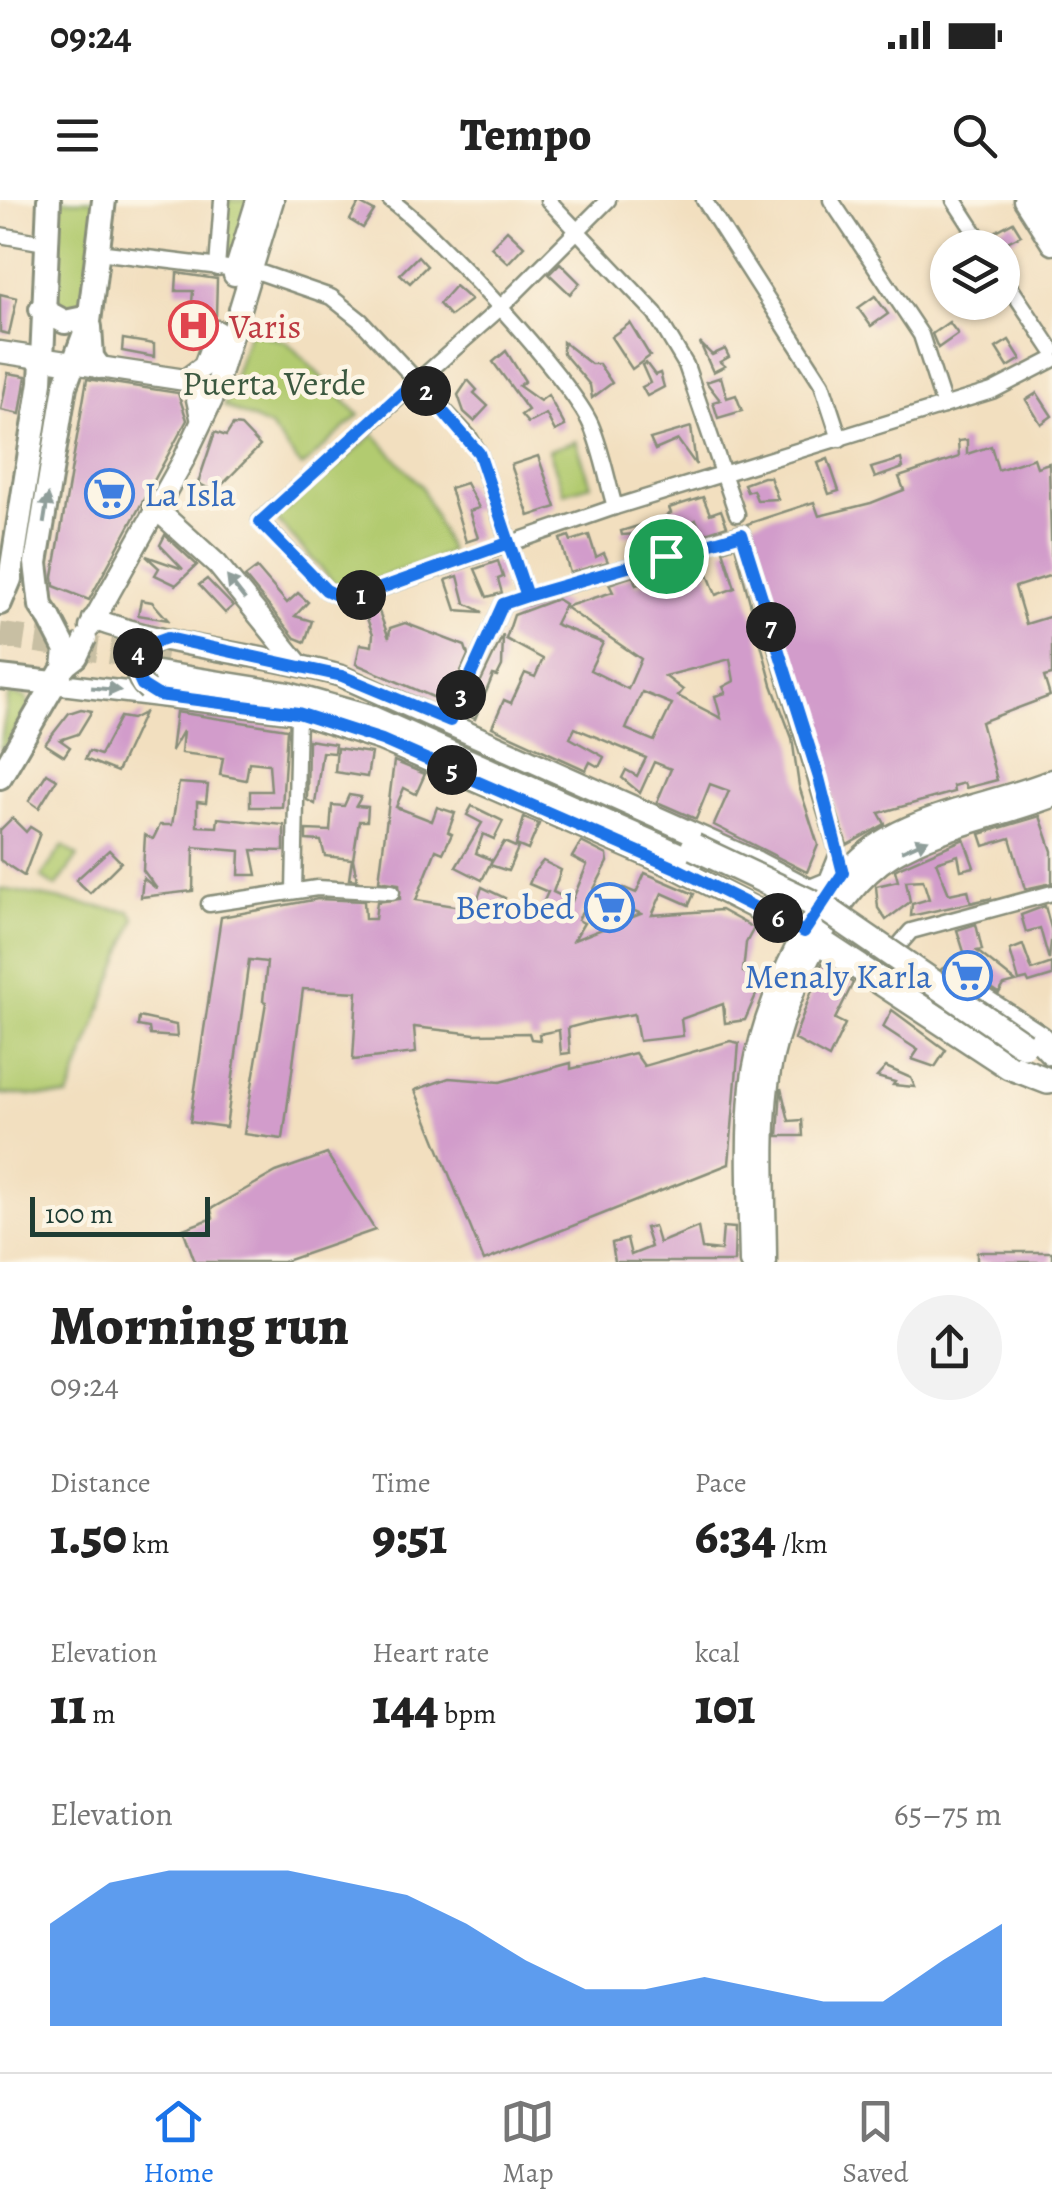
<!DOCTYPE html>
<html lang="en">
<head>
<meta charset="utf-8">
<style>
	body { margin:0; font-family:Alegreya,serif; background:#f2f2f2; color:#222; height:100vh; display:flex; flex-direction:column; font-size:38px; white-space:nowrap }
	* { box-sizing:border-box; margin:0 }
	p { font-size:32px; color:#767676 }
	.icon { flex:none; width:55px; height:55px; fill:none; stroke:currentColor; stroke-width:2; stroke-linecap:round; stroke-linejoin:round }
	.map { position:relative; height:1062px; overflow:hidden }
	.drawer { display:flex; flex-direction:column; background:#fff; flex:1 }
	.drawer>* { flex:none }
	.controls { position:absolute; left:930px; top:30px; display:grid; gap:20px }
	.controls a { display:grid; place-items:center; width:90px; height:90px; border-radius:50%; background:#fff; box-shadow:0 2px 8px #0004; font-size:50px }
	.scale { position:absolute; left:30px; bottom:25px; width:180px; box-sizing:border-box; padding-left:10px; border:5px solid #1f3d34; border-top:0; font-size:28px; line-height:35px; white-space:nowrap; color:#1f3d34; -webkit-text-stroke:8px #fcf5e5; paint-order:stroke }
	.pin { position:absolute; display:grid; place-items:center; width:85px; height:85px; color:#fff; margin:-42px; border:5px solid #fff; border-radius:50%; box-shadow:0 2px 10px #0007 }
	.km { position:absolute; width:50px; height:50px; margin:-25px; border-radius:50%; background:#222; color:#fff; font-size:28px; line-height:50px; text-align:center }
	.round { display:grid; place-items:center; flex:none; width:105px; height:105px; border-radius:52px; background:#f2f2f2 }
	.overview { display:flex; align-items:center; justify-content:space-between; height:170px; padding:0 50px }
	h1 { font-size:55px; font-weight:800; line-height:75px }
	.figures { display:grid; grid-template-columns:repeat(3,1fr); gap:15px; height:170px; padding:10px 50px }
	.figures div { display:grid; align-content:center }
	.figures b { font-size:50px; font-weight:800 }
	.figures small { font-size:28px; font-weight:400 }
	.figures p { font-size:28px }
	.chart { height:280px; padding:20px 50px }
	.chart p { display:flex; justify-content:space-between }
	.chart svg { width:100%; height:180px; margin-top:10px; fill:#1a73e8; opacity:.7 }
	.status { display:flex; justify-content:space-between; align-items:center; height:70px; padding:0 50px; background:#fff; direction:ltr }
	.status svg { height:28px; fill:currentColor }
	header { display:flex; justify-content:space-between; align-items:center; height:130px; padding:0 50px; background:#fff; font-size:45px; font-weight:800 }
	.menu { display:flex; justify-content:space-around; align-items:center; height:140px; border-top:2px solid #e0e0e0; background:#fff; font-size:28px; color:#767676 }
	.menu a { display:grid; justify-items:center; gap:5px }
	.menu .selected { color:#1a73e8 }
	.map>svg:first-child { display:block }
	.green { fill:#b2cb70; stroke:#688452; stroke-width:2.5 }
	.building { fill:#d29ccb; fill-rule:evenodd }
	.lines { fill:none; stroke-linecap:round; stroke-linejoin:round }
	.highway-tunnel { stroke:#c8bfa3; stroke-width:25; stroke-dasharray:25 12; stroke-linecap:butt }
	.street-casing { stroke:#888e7a; stroke-width:19 }
	.secondary-casing { stroke:#888e7a; stroke-width:25 }
	.primary-casing { stroke:#888e7a; stroke-width:28 }
	.highway-casing { stroke:#888e7a; stroke-width:30 }
	.street { stroke:#fff; stroke-width:14 }
	.secondary { stroke:#fff; stroke-width:20 }
	.primary { stroke:#fff; stroke-width:22 }
	.highway { stroke:#fff; stroke-width:25 }
	.secondary-bridge-casing { stroke:#888e7a; stroke-width:25; stroke-linecap:butt }
	.primary-bridge-casing { stroke:#888e7a; stroke-width:28; stroke-linecap:butt }
	.highway-bridge-casing { stroke:#888e7a; stroke-width:30; stroke-linecap:butt }
	.secondary-bridge { stroke:#fff; stroke-width:20 }
	.primary-bridge { stroke:#fff; stroke-width:22 }
	.highway-bridge { stroke:#fff; stroke-width:25 }
	.oneway { fill:#8f9e9a }
	.route-casing { stroke:#fff; stroke-width:20 }
	.route { stroke:#1a73e8; stroke-width:12 }
	.labels { text-anchor:middle; stroke-width:9; stroke-linejoin:round; paint-order:stroke }
	.health-label { font-size:35px; fill:#be3a42; stroke:#fcf5e5; text-anchor:start }
	.park-label { font-size:35px; fill:#3c5940; stroke:#fcf5e5 }
	.shop-label { font-size:35px; fill:#366cbe; stroke:#fcf5e5; text-anchor:end }
</style>
</head>
<body>
<div class="status"><b>09:24</b><svg viewBox="0 0 49 12"><path d="M0 12V9h3v3zM5 12V6h3v6zM10 12V3h3v9zM15 12V0h3v12zM26 1h20v11H26zM47 4h2v5h-2z"/></svg></div>
<header><svg class="icon" aria-label="menu" viewBox="0 0 24 24"><path d="M4 6h16M4 12h16M4 18h16"/></svg>Tempo<svg class="icon" aria-label="search" viewBox="0 0 24 24"><circle cx="10" cy="10" r="6"/><path d="M15 15l6 6"/></svg></header>
<div class="map">
<svg width="1052" height="1062" viewBox="0 0 1052 1062">
	<rect width="100%" height="100%" fill="#fcf5e5"/>
	<filter id="ink" filterUnits="userSpaceOnUse"><feTurbulence type="fractalNoise" baseFrequency=".01" numOctaves="2"/><feDisplacementMap in="SourceGraphic" scale="20" xChannelSelector="R" yChannelSelector="G"/><feConvolveMatrix kernelMatrix="1 2 1 2 8 2 1 2 1" color-interpolation-filters="sRGB"/></filter>
	<filter id="wash" filterUnits="userSpaceOnUse"><feTurbulence type="fractalNoise" baseFrequency=".0048" numOctaves="4" result="noise"/><feDisplacementMap in="SourceGraphic" scale="40" xChannelSelector="R" yChannelSelector="G"/><feGaussianBlur stdDeviation="2.25" result="paint"/><feColorMatrix in="noise" values="0 0 0 0 0 0 0 0 0 0 0 0 0 0 0 0 0 1.4 0 .05"/><feComposite in="paint" operator="in"/></filter>
	<g filter="url(#wash)">
		<rect width="100%" height="100%" fill="#f2dfbf"/>
		<g class="green">
			<polygon points="58,0 98,0 84,109 51,112"/>
			<polygon points="228,0 253,0 234,65 223,62"/>
			<polygon points="250,131 287,142 359,215 302,267 270,227 224,206"/>
			<polygon points="374,234 422,287 450,352 353,388 338,387 276,319"/>
			<polygon points="576,241 591,285 564,293 549,250"/>
			<polygon points="9,494 26,497 29,507 4,549 0,547"/>
			<polygon points="63,646 78,656 56,687 41,677"/>
			<path d="M0,689C44,695 86,707 130,711L135,719L68,897L0,894Z"/>
		</g>
		<g id="blocks">
			<g class="building">
				<polygon points="359,3 374,11 363,28 350,20"/>
				<polygon points="1013,22 1021,35 995,48 989,35"/>
				<polygon points="507,30 524,46 508,63 491,47"/>
				<polygon points="418,56 427,66 410,83 400,74"/>
				<polygon points="560,63 580,83 570,94 549,74"/>
				<polygon points="177,73 217,79 216,115 191,113 193,91 176,91"/>
				<polygon points="455,86 471,100 450,116 439,104"/>
				<polygon points="0,94 17,98 9,134 0,132"/>
				<polygon points="875,96 888,114 871,126 858,108"/>
				<polygon points="949,122 958,134 938,148 932,134"/>
				<polygon points="630,123 650,156 632,169 611,137"/>
				<polygon points="123,139 154,144 154,157 122,151"/>
				<polygon points="1009,140 1021,159 1008,167 996,148"/>
				<polygon points="563,142 591,164 599,164 612,183 592,198 590,185 563,153"/>
				<polygon points="700,143 712,155 725,149 729,157 720,162 725,166 713,172"/>
				<polygon points="506,151 525,181 519,186 540,201 548,195 565,226 555,231 546,214 528,223 521,215 528,210 493,162"/>
				<polygon points="646,163 655,175 660,173 664,187 647,196 642,187 650,183 642,165"/>
				<polygon points="8,173 26,176 20,214 1,210"/>
				<polygon points="721,177 727,198 736,195 742,211 718,218 713,202 720,200 706,182"/>
				<polygon points="87,179 178,193 187,220 89,400 54,386 53,376"/>
				<polygon points="468,180 477,190 474,193 488,206 474,221 464,212 458,195"/>
				<polygon points="1037,193 1052,216 1041,224 1026,200"/>
				<polygon points="233,225 241,226 260,246 215,292 198,283 215,232 226,236"/>
				<polygon points="691,227 696,265 678,240 655,250 650,239"/>
				<polygon points="967,240 967,254 991,246 998,270 1034,258 1037,267 1049,263 1052,375 1015,387 1026,424 1052,416 1052,475 1044,477 1050,496 981,522 997,580 966,588 964,583 953,586 954,592 879,613 885,624 847,645 747,324 814,302 819,316 871,303 904,290 899,277 959,257 958,241"/>
				<polygon points="538,256 556,307 529,316 511,265"/>
				<polygon points="828,259 839,291 829,294 818,263"/>
				<polygon points="901,259 903,268 875,278 871,268"/>
				<polygon points="763,277 770,277 778,299 757,300 753,290 747,292 744,284"/>
				<polygon points="466,283 479,308 469,311 478,338 466,342 450,288"/>
				<polygon points="703,297 710,314 721,310 727,326 703,334 696,320 671,332 622,335 621,331 661,319 671,313 669,308"/>
				<polygon points="165,335 197,365 176,385 155,375 159,368 146,356 183,369 160,345"/>
				<polygon points="589,335 596,357 604,353 608,362 570,373 560,339 569,336 571,341"/>
				<path d="M735,346L772,485L792,538L799,586L818,645L807,672L714,625L729,591L710,584L696,619L657,602L671,569L654,562L640,593L622,578L626,570L637,576L646,558L575,528L570,538L604,557L599,567L590,562L586,570L492,527L504,500L511,503L525,473L535,477L543,459L506,439L514,415L557,399L565,404L555,424L603,443L590,470L628,489L641,459L565,407L613,392L609,384L633,376L636,385L682,370L680,363L701,356L716,395L735,388L723,350ZM730,459L734,481L723,487L726,493L715,496L721,518L678,496L683,490L665,476ZM642,492L672,504L654,541L626,529Z"/>
				<polygon points="498,361 503,377 498,379 502,393 487,397 475,369"/>
				<polygon points="257,368 287,403 298,393 308,402 295,416 312,421 305,442 295,438 245,377"/>
				<polygon points="458,376 465,403 483,412 456,410 446,380"/>
				<polygon points="207,379 233,406 225,413 199,385"/>
				<polygon points="141,400 152,402 168,420 138,415"/>
				<polygon points="375,401 389,438 390,428 405,423 465,446 468,455 447,503 356,464 360,444 372,446 373,434 362,406"/>
				<polygon points="503,435 502,466 497,476 493,475 475,519 465,514"/>
				<polygon points="81,509 92,511 78,534 60,540 70,547 64,556 45,544 69,513"/>
				<polygon points="176,512 287,529 282,607 250,607 250,591 271,591 269,564 249,562 246,580 220,575 223,558 181,553 183,531 171,552"/>
				<polygon points="144,513 117,572 85,559 89,551 100,555 120,517 132,519"/>
				<polygon points="308,540 335,544 334,553 322,552 315,604 307,600"/>
				<polygon points="337,548 371,553 367,577 335,572"/>
				<polygon points="394,561 425,574 416,594 404,588 396,607 432,621 437,607 455,613 448,632 452,634 443,653 436,650 416,700 474,709 482,687 505,698 500,708 503,715 535,721 548,692 529,684 534,672 543,661 561,670 553,692 572,701 587,665 572,657 581,642 607,655 608,662 578,720 584,723 574,740 641,714 618,703 624,688 636,693 645,673 694,694 689,705 662,693 652,715 721,710 754,728 746,743 743,772 762,781 745,820 725,823 723,804 681,819 683,836 639,841 634,814 594,821 568,828 570,853 561,854 559,830 539,834 540,840 531,839 529,833 475,834 414,827 416,853 353,860 357,792 303,789 283,939 244,934 266,802 263,801 267,762 249,760 226,927 190,922 221,717 318,699 364,701 365,719 375,719 377,702 400,699 399,684 379,681"/>
				<polygon points="47,573 57,579 39,608 29,601"/>
				<polygon points="179,583 208,585 206,603 197,602 197,626 217,627 218,618 284,625 284,651 252,650 257,675 239,675 240,651 194,647 193,691 141,697 143,678 157,689 143,670 145,635 153,639 160,625 172,625"/>
				<polygon points="349,595 361,597 356,606 368,607 367,621 359,621 353,659 357,680 349,679 352,659 325,656 321,641 306,640 306,630 330,631 332,605 344,606"/>
				<polygon points="472,606 503,621 494,639 483,634 476,653 492,660 482,680 456,667 482,623 467,615"/>
				<polygon points="1040,616 1052,651 1052,683 1025,689 1010,638 984,646 980,634"/>
				<polygon points="12,618 26,632 30,627 40,633 24,676 0,660 0,630"/>
				<polygon points="524,618 539,624 528,650 516,645"/>
				<polygon points="964,639 974,667 961,670 958,655 936,662 949,694 968,690 971,703 992,698 911,716 912,704 929,699 923,680 906,681 910,702 886,720 878,708 876,686 898,681 895,670 900,667"/>
				<polygon points="504,642 518,648 508,671 490,665"/>
				<polygon points="109,650 121,662 90,693 76,680"/>
				<polygon points="1045,706 1052,732 1049,760 1040,728 1026,732 1021,715"/>
				<polygon points="976,724 982,750 977,751 1016,782 1004,785 999,793 971,774 957,730"/>
				<polygon points="1023,745 1032,770 1052,763 1052,776 1029,783 1027,779 1019,781 1010,750"/>
				<polygon points="822,763 853,783 835,819 845,824 829,858 794,839"/>
				<polygon points="892,810 946,850 935,867 912,859 918,850 883,827"/>
				<polygon points="139,817 176,825 177,837 150,835 149,828 138,826"/>
				<polygon points="730,841 739,843 729,964 484,1061 415,890 449,878 500,882 571,863 571,869 635,853 644,866"/>
				<polygon points="886,867 911,878 915,887 893,885 895,882 877,877"/>
				<polygon points="781,888 789,921 802,920 803,936 778,936"/>
				<polygon points="327,954 375,1030 283,1062 195,1062 183,1029 213,1018 211,1009 276,972"/>
				<polygon points="654,1026 659,1043 698,1027 702,1049 721,1051 723,1027 735,1028 734,1062 615,1062 612,1043 627,1039 631,1055 651,1047 645,1028"/>
				<rect x="977" y="1052" width="75" height="10"/>
			</g>
		</g>
	</g>
	<g filter="url(#ink)">
		<use href="#blocks" fill-opacity="0" stroke="#888e7a" stroke-width="2.5"/>
		<g class="lines">
			<polyline class="highway-tunnel" points="0,435 166,460"/>
			<defs>
				<g id="street">
					<path d="M390,0C433,29 571,179 591,225C602,251 607,280 615,307"/>
					<polyline points="548,0 655,113 686,165 737,314"/>
					<polyline points="608,0 499,109 260,321 326,390 347,400 615,307 992,191 1052,160"/>
					<polyline points="704,0 822,184 840,239"/>
					<polyline points="831,0 921,135 944,206"/>
					<polyline points="954,0 985,48"/>
					<polyline points="0,35 45,43"/>
					<polyline points="98,52 236,69"/>
					<polyline points="217,68 222,0"/>
					<polyline points="250,69 331,97 361,121 469,237 479,253 527,397"/>
					<polyline points="1002,75 1052,150"/>
					<polyline points="450,521 503,404 742,333 838,653 827,680 810,687"/>
					<polyline points="294,691 298,513"/>
					<polyline points="209,704 317,688 392,692"/>
					<polyline points="899,745 911,731 1052,693"/>
				</g>
				<g id="secondary">
					<polyline points="1024,0 1052,44"/>
					<polyline points="1042,0 1052,15"/>
					<polyline points="234,75 257,0"/>
					<polyline points="0,152 185,180 195,190 201,217"/>
					<polyline points="185,180 204,166 217,131"/>
					<polyline points="154,307 217,364 298,464"/>
					<path d="M93,419C172,448 260,453 341,476L757,662L841,706"/>
					<polyline points="90,427 183,261 212,200 273,0"/>
					<polyline points="53,483 298,513 381,540 678,669 819,741"/>
					<path d="M750,1062C749,1004 745,944 751,886C760,809 816,678 887,638C938,609 998,602 1052,580"/>
					<path d="M766,1062C766,1004 761,943 768,885C776,813 829,693 893,655C941,626 1000,617 1052,597"/>
				</g>
				<g id="primary">
					<polyline points="41,109 65,122 89,117"/>
					<polyline points="90,127 92,157 99,167"/>
					<polyline points="0,403 10,379 41,182 49,0"/>
					<polyline points="50,419 41,406 36,363 65,186 89,122 104,0"/>
					<polyline points="0,477 53,483"/>
					<polyline points="0,577 64,467"/>
				</g>
				<g id="highway">
					<polyline points="154,474 286,495 371,519 690,661"/>
					<polyline points="819,741 1009,866 1048,881"/>
					<polyline points="950,780 1039,838 1052,852"/>
				</g>
			</defs>
			<use href="#street" class="street-casing"/>
			<use href="#secondary" class="secondary-casing"/>
			<use href="#primary" class="primary-casing"/>
			<use href="#highway" class="highway-casing"/>
			<use href="#street" class="street"/>
			<use href="#secondary" class="secondary"/>
			<use href="#primary" class="primary"/>
			<use href="#highway" class="highway"/>
			<defs>
				<g id="secondary-bridge">
					<polyline points="64,467 77,457 86,438"/>
					<path d="M148,490C134,478 132,462 143,447L156,441"/>
				</g>
				<polyline id="primary-bridge" points="50,419 66,450 64,467"/>
				<polyline id="highway-bridge" points="694,647 829,711 1024,845"/>
			</defs>
			<use href="#secondary-bridge" class="secondary-bridge-casing"/>
			<use href="#primary-bridge" class="primary-bridge-casing"/>
			<use href="#highway-bridge" class="highway-bridge-casing"/>
			<use href="#secondary-bridge" class="secondary-bridge"/>
			<use href="#primary-bridge" class="primary-bridge"/>
			<use href="#highway-bridge" class="highway-bridge"/>
		</g>
		<defs><path id="oneway-solid" d="M-6-.8H1V-3.2L6.5 0L1 3.2V.8H-6Z" transform="scale(2.5)"/></defs>
		<g class="oneway">
			<use href="#oneway-solid" transform="translate(46 309) rotate(-81)"/>
			<use href="#oneway-solid" transform="translate(236 388) rotate(-128)"/>
			<use href="#oneway-solid" transform="translate(106 489) rotate(6)"/>
			<use href="#oneway-solid" transform="translate(915 645) rotate(-24)"/>
		</g>
	</g>
	<g class="lines" filter="url(#ink)">
		<defs>
			<polyline id="route" points="666,356 527,396 508,343 347,400 326,390 260,322 416,180 479,253 527,396 503,404 450,521 342,476 168,438 143,447 136,472 142,485 158,495 298,513 382,540 678,669 804,732 843,673 819,578 742,334 666,356"/>
		</defs>
		<use href="#route" class="route-casing"/>
		<use href="#route" class="route"/>
	</g>
	<defs>
		<symbol id="hospital-ring" viewBox="-11 -11 22 22"><circle r="9.5" fill="#fcf5e5" stroke="#e0444e" stroke-width="1.5"/><path d="M-5-5h3v3.5h4V-5h3V5h-3V1.5h-4V5h-3Z" fill="#e0444e"/></symbol>
		<symbol id="supermarket-ring" viewBox="-11 -11 22 22"><circle r="9.5" fill="#fcf5e5" stroke="#3f7fe0" stroke-width="1.5"/><path d="M-6-5.5h2.5l.6 2H6L4.5 2H-2.5L-4.4-4H-6ZM-1.5 3.2a1.3 1.3 0 1 0 .1 0ZM3 3.2a1.3 1.3 0 1 0 .1 0Z" fill="#3f7fe0"/></symbol>
	</defs>
	<g fill-rule="evenodd">
		<use href="#hospital-ring" x="166" y="98" width="55" height="55"/>
		<use href="#supermarket-ring" x="82" y="266" width="55" height="55"/>
		<use href="#supermarket-ring" x="582" y="680" width="55" height="55"/>
		<use href="#supermarket-ring" x="940" y="748" width="55" height="55"/>
	</g>
	<g class="labels">
		<g class="health-label">
			<text x="229" y="138">Varis</text>
		</g>
		<g class="park-label">
			<text x="274" y="195">Puerta Verde</text>
		</g>
		<g class="shop-label">
			<text x="144" y="306" text-anchor="start">La Isla</text>
			<text x="574" y="719">Berobed</text>
			<text x="932" y="788">Menaly Karla</text>
		</g>
	</g>
</svg>
<div class="controls">
<a><svg class="icon" aria-label="layers" viewBox="0 0 24 24"><path d="M12 4l9 5-9 5-9-5zM3 14l9 5 9-5"/></svg></a>
</div>
<div class="scale">100 m</div>
<div class="pin" style="left:666px;top:356px;background:#1e9e55"><svg class="icon" aria-label="arrive" viewBox="0 0 24 24"><path d="M6 21V4h12l-3 4 3 4H6"/></svg></div>
<b class="km" style="left:361px;top:395px">1</b>
<b class="km" style="left:426px;top:191px">2</b>
<b class="km" style="left:461px;top:495px">3</b>
<b class="km" style="left:138px;top:453px">4</b>
<b class="km" style="left:452px;top:570px">5</b>
<b class="km" style="left:778px;top:718px">6</b>
<b class="km" style="left:771px;top:427px">7</b>
</div>
<section class="drawer">
<div class="overview"><div><h1>Morning run</h1><p>09:24</p></div><a class="round"><svg class="icon" aria-label="share" viewBox="0 0 24 24"><path d="M12 15V3M7 8l5-5 5 5M5 13v7h14v-7"/></svg></a></div>
<div class="figures">
<div><p>Distance</p><b>1.50<small> km</small></b></div>
<div><p>Time</p><b>9:51</b></div>
<div><p>Pace</p><b>6:34<small> /km</small></b></div>
</div>
<div class="figures">
<div><p>Elevation</p><b>11<small> m</small></b></div>
<div><p>Heart rate</p><b>144<small> bpm</small></b></div>
<div><p>kcal</p><b>101</b></div>
</div>
<div class="chart"><p><span>Elevation</span>65–75 m</p>
<svg viewBox="0 0 160 44" preserveAspectRatio="none"><path d="M0 44V19L10 9L20 6L30 6L40 6L50 9L60 12L70 19L80 28L90 35L100 35L110 32L120 35L130 38L140 38L150 28L160 19V44z"/></svg>
</div>
</section>
<nav class="menu">
<a class="selected"><svg class="icon" aria-label="home" viewBox="0 0 24 24"><path d="M3 11l9-7 9 7M6 9v11h12V9"/></svg>Home</a>
<a><svg class="icon" aria-label="map" viewBox="0 0 24 24"><path d="M3 6l6-2 6 2 6-2v14l-6 2-6-2-6 2zM9 4v14M15 6v14"/></svg>Map</a>
<a><svg class="icon" aria-label="saved" viewBox="0 0 24 24"><path d="M7 4h10v16l-5-4-5 4z"/></svg>Saved</a>
</nav>
</body>
</html>
